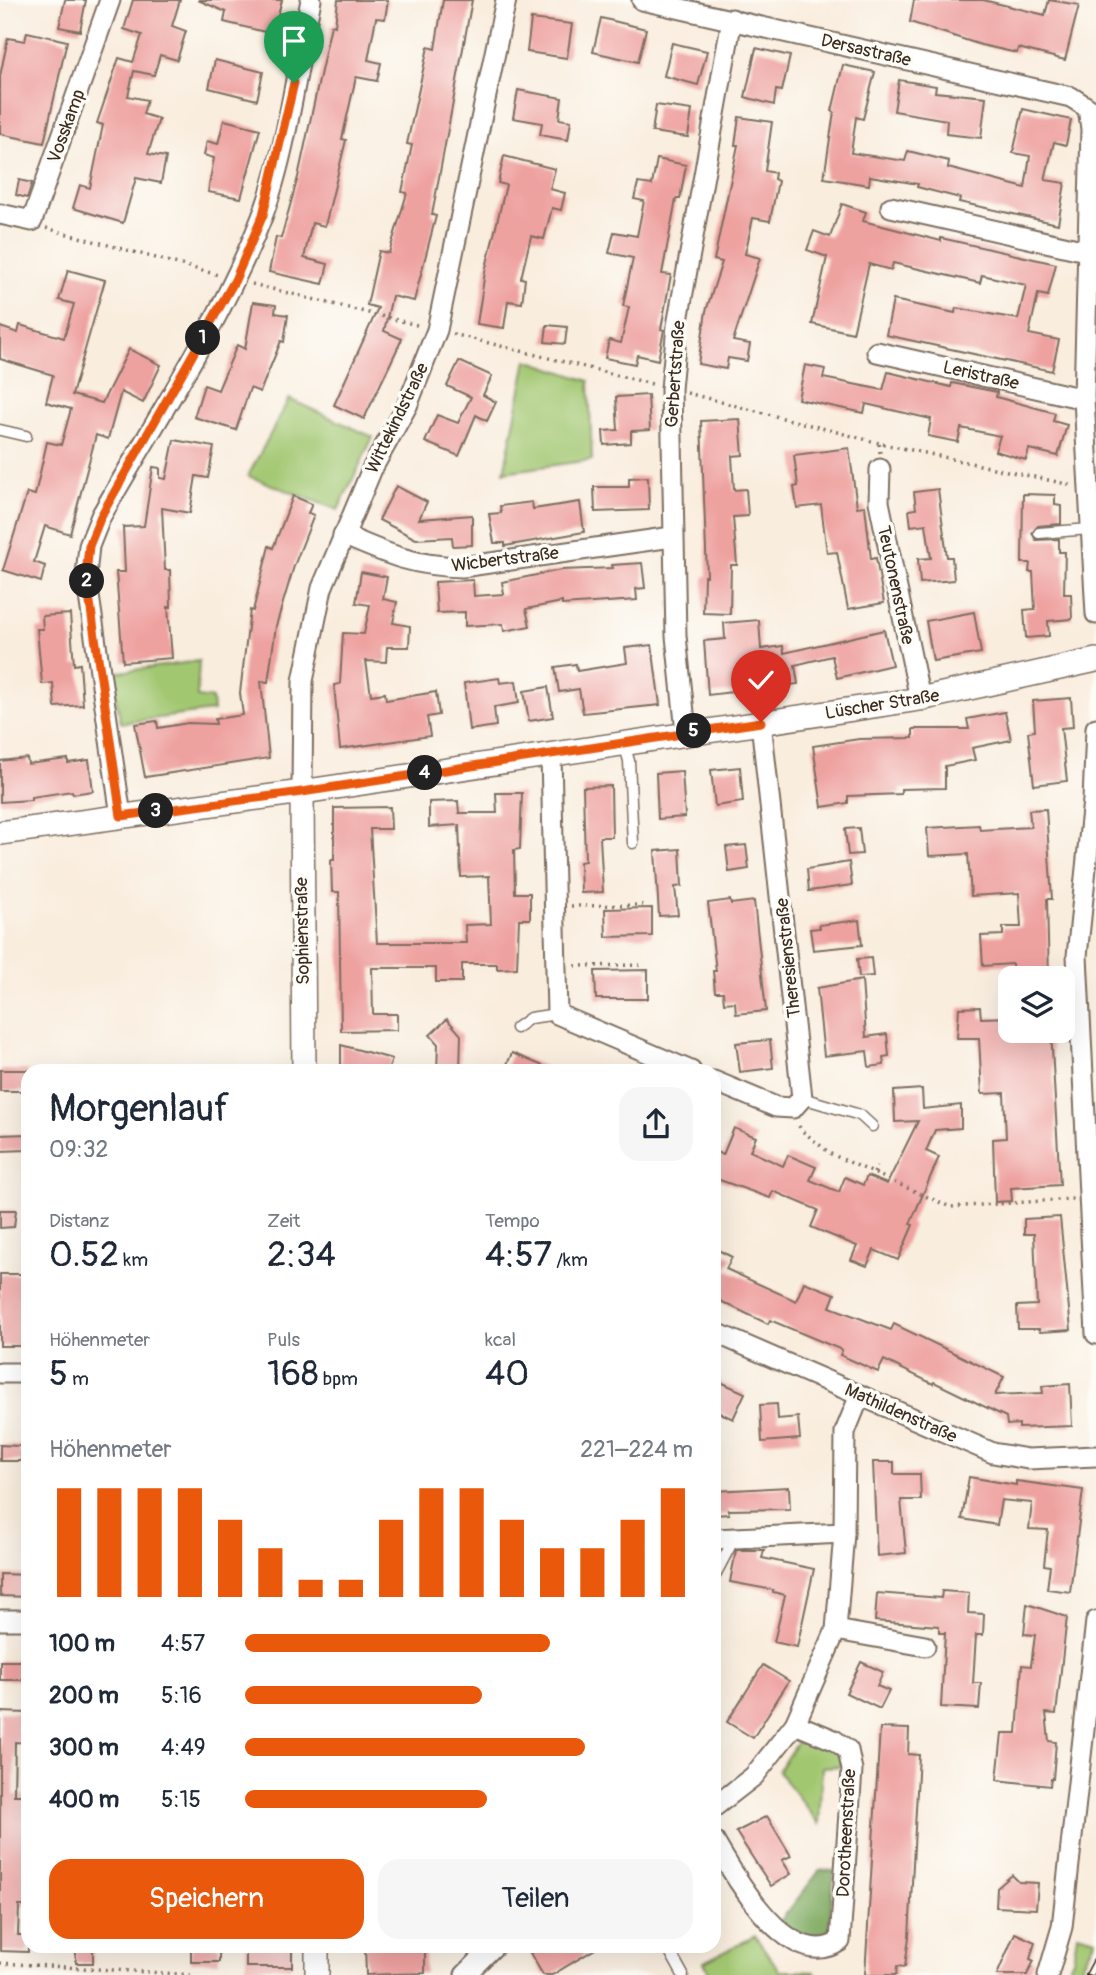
<!DOCTYPE html>
<html lang="de">
<head>
<meta charset="utf-8">
<style>
	body { margin:0; font-family:Pangolin,sans-serif; background:#f6f6f7; color:#1f2937; height:100vh; display:flex; flex-direction:column; font-size:26px; white-space:nowrap }
	* { box-sizing:border-box; margin:0 }
	p { font-size:23px; color:#747a83 }
	.icon { flex:none; width:38px; height:38px; fill:none; stroke:currentColor; stroke-width:2; stroke-linecap:round; stroke-linejoin:round }
	.map { position:relative; flex:1; overflow:hidden }
	.details { position:absolute; left:21px; top:1064px; width:700px; height:889px; display:flex; flex-direction:column; background:#fff; border-radius:21px; box-shadow:0 7px 28px #0002 }
	.details>* { flex:none }
	.tools { position:absolute; left:998px; top:966px; display:grid; gap:14px }
	.tools a { display:grid; place-items:center; width:77px; height:77px; border-radius:14px; background:#fff; box-shadow:0 7px 28px #0002; font-size:35px }
	.pin { position:absolute; display:grid; place-items:center; width:60px; height:60px; color:#fff; margin:-72px -30px; border-radius:50% 50% 50% 0; rotate:-45deg; box-shadow:0 0 7px #0007 }
	.pin .icon { rotate:45deg }
	.km { position:absolute; width:35px; height:35px; margin:-18px; border-radius:50%; background:#222; color:#fff; font-size:19px; line-height:35px; text-align:center }
	.round { display:grid; place-items:center; flex:none; width:74px; height:74px; border-radius:21px; background:#f6f6f7 }
	.overview { display:flex; align-items:center; justify-content:space-between; height:119px; padding:0 28px }
	h1 { font-size:38px; font-weight:600; line-height:52px }
	.figures { display:grid; grid-template-columns:repeat(3,1fr); gap:10px; height:119px; padding:7px 28px }
	.figures div { display:grid; align-content:center }
	.figures b { font-size:35px; font-weight:600 }
	.figures small { font-size:19px; font-weight:400 }
	.figures p { font-size:19px }
	.chart { height:196px; padding:14px 28px }
	.chart p { display:flex; justify-content:space-between }
	.chart svg { width:100%; height:126px; margin-top:7px; stroke:#ea580c; stroke-width:6 }
	.action { display:flex; gap:14px; margin-top:auto; padding:14px 28px }
	.action a { flex:1; height:80px; border-radius:21px; background:#ea580c; color:#fff; font-size:28px; font-weight:600; line-height:80px; text-align:center }
	.action a+a { background:#f6f6f7; color:#1f2937 }
	ul { padding:0 28px; list-style:none; font-size:23px }
	li { display:grid; grid-template-columns:112px 84px 1fr; align-items:center; height:52px }
	li i { height:18px; border-radius:9px; background:#ea580c }
	.map>svg:first-child { display:block }
	.green { fill:#a2c771; stroke:#6e7848; stroke-width:2 }
	.forest { fill:#81ac63; stroke:#5e6b40; stroke-width:2 }
	.building { fill:#eea2a0 }
	.lines { fill:none; stroke-linecap:round; stroke-linejoin:round }
	.service-casing { stroke:#7e6e61; stroke-width:13 }
	.minor-casing { stroke:#7e6e61; stroke-width:23 }
	.tertiary-casing { stroke:#7e6e61; stroke-width:26 }
	.path { stroke:#7e6e61; stroke-width:3.5; stroke-dasharray:2 5; stroke-linecap:butt }
	.service { stroke:#fff; stroke-width:10 }
	.minor { stroke:#fff; stroke-width:19 }
	.tertiary { stroke:#fff; stroke-width:23 }
	.rail-casing { stroke:#3b2a1e; stroke-width:8 }
	.rail { stroke:#fdfcf7; stroke-width:5; stroke-dasharray:16; stroke-linecap:butt }
	.route-casing { stroke:#fff; stroke-width:14 }
	.route { stroke:#ea580c; stroke-width:9 }
	.labels { text-anchor:middle; stroke-width:7; stroke-linejoin:round; paint-order:stroke }
	.street-label { font-size:18px; fill:#3b2a1e; stroke:#fdfcf7 }
</style>
</head>
<body>
<div class="map">
<svg width="1096" height="1975" viewBox="0 0 1096 1975">
	<rect width="100%" height="100%" fill="#fdfcf7"/>
	<filter id="ink" filterUnits="userSpaceOnUse"><feTurbulence type="fractalNoise" baseFrequency=".0143" numOctaves="2"/><feDisplacementMap in="SourceGraphic" scale="14" xChannelSelector="R" yChannelSelector="G"/><feConvolveMatrix kernelMatrix="1 2 1 2 8 2 1 2 1" color-interpolation-filters="sRGB"/></filter>
	<filter id="wash" filterUnits="userSpaceOnUse"><feTurbulence type="fractalNoise" baseFrequency=".00686" numOctaves="4" result="noise"/><feDisplacementMap in="SourceGraphic" scale="28" xChannelSelector="R" yChannelSelector="G"/><feGaussianBlur stdDeviation="1.57" result="paint"/><feColorMatrix in="noise" values="0 0 0 0 0 0 0 0 0 0 0 0 0 0 0 0 0 1.4 0 .05"/><feComposite in="paint" operator="in"/></filter>
	<g filter="url(#wash)">
		<rect width="100%" height="100%" fill="#f9edde"/>
		<g class="green">
			<polygon points="527,360 589,381 592,460 504,472"/>
			<polygon points="289,399 373,437 338,510 248,476"/>
			<polygon points="199,661 197,697 212,699 213,711 121,723 111,673"/>
			<polygon points="801,1736 836,1750 842,1766 822,1767 819,1824 778,1771"/>
			<polygon points="1077,1934 1096,1939 1077,1975 1065,1975 1073,1959"/>
			<polygon points="755,1936 780,1971 815,1972 815,1975 710,1975 704,1962"/>
		</g>
		<polygon class="forest" points="820,1870 834,1871 829,1930 823,1944 778,1924"/>
		<g id="blocks">
			<g class="building">
				<polygon points="65,0 86,0 80,31 59,27"/>
				<polygon points="133,0 180,0 172,26 186,31 177,60 160,55 154,75 134,71 128,96 147,100 143,114 159,119 148,154 166,157 161,183 136,178 123,223 73,208 80,185 90,188 103,125 97,123 119,58 133,62 142,35 124,29"/>
				<polygon points="198,0 282,0 273,34 224,22 226,12"/>
				<polygon points="338,0 388,0 385,19 376,18 368,60 381,63 377,81 356,77 342,139 346,140 325,226 312,223 304,258 328,264 323,284 269,272 276,237 281,238 298,177 331,25 335,26"/>
				<polygon points="443,0 472,0 432,215 436,216 414,301 392,296 384,331 402,339 364,419 334,405 378,308 367,305 379,251 389,253 407,193 402,192 412,145 407,144 428,47 435,49"/>
				<polygon points="914,0 983,0 1045,15 1049,0 1079,5 1065,60 1018,48 1017,53 981,45 910,22"/>
				<polygon points="601,18 646,29 638,62 593,52"/>
				<polygon points="531,19 572,24 567,58 527,52"/>
				<polygon points="27,32 67,41 44,143 0,134 0,76 8,38 25,41"/>
				<polygon points="672,43 707,51 698,85 664,76"/>
				<polygon points="756,48 790,56 782,91 776,90 774,105 745,97"/>
				<polygon points="215,60 263,72 257,100 209,88"/>
				<polygon points="843,65 875,72 863,119 856,117 851,153 905,161 908,151 949,161 948,168 1025,188 1030,156 1013,153 1023,109 1071,120 1066,145 1054,142 1045,180 1065,183 1058,224 959,202 960,198 917,187 918,184 870,176 869,185 824,178 834,112 832,111"/>
				<polygon points="899,80 936,86 935,92 986,97 981,138 946,134 947,120 894,111"/>
				<polygon points="518,90 562,98 559,119 571,121 568,140 540,135 542,123 513,118"/>
				<polygon points="656,105 692,110 688,137 652,132"/>
				<polygon points="739,117 772,122 765,171 775,173 774,179 778,181 770,221 753,218 745,254 760,258 733,341 750,344 747,361 728,358 726,369 698,364 706,311 722,262 714,260 738,145 735,145"/>
				<polygon points="224,120 260,129 241,198 208,192 214,158 204,155 207,141 218,144"/>
				<polygon points="504,156 555,169 550,189 565,193 561,210 552,208 544,239 531,236 521,278 525,279 522,303 508,301 504,328 477,324 485,272 506,185 498,183"/>
				<polygon points="657,159 686,165 680,199 676,199 662,274 671,275 661,329 664,330 658,360 637,355 635,364 605,358 609,340 621,343 629,307 623,306 633,258 609,253 614,232 637,236 644,201 634,199 638,183 652,185"/>
				<polygon points="19,180 32,183 27,198 16,195"/>
				<polygon points="842,204 866,212 863,221 941,241 941,238 1056,264 1048,296 1038,294 1029,334 1059,340 1052,371 886,335 893,300 955,313 956,308 1018,319 1026,285 982,275 980,283 893,263 891,270 869,264 853,333 812,324 827,257 807,250 814,231 830,237"/>
				<polygon points="68,270 105,280 72,395 102,403 129,349 161,365 143,403 121,392 108,439 96,435 70,534 45,526 34,562 45,566 41,582 3,570 27,493 35,495 47,442 61,445 71,409 46,402 53,375 0,359 0,327 18,333 20,325 64,338 74,304 59,300"/>
				<polygon points="253,302 276,305 275,313 288,315 284,342 281,341 260,392 250,388 236,430 194,417 204,385 218,390 237,345 245,349"/>
				<polygon points="547,325 567,327 565,344 545,342"/>
				<polygon points="459,361 492,376 483,395 496,402 487,421 476,415 459,456 425,442 437,415 458,423 471,397 447,386"/>
				<polygon points="805,365 825,369 823,378 883,390 888,372 951,387 952,383 997,392 996,397 1055,413 1053,421 1067,425 1058,456 1029,449 1026,460 995,451 1000,436 961,428 958,442 928,436 931,419 866,404 864,413 798,399"/>
				<polygon points="648,395 650,430 631,431 631,443 604,445 603,431 618,430 616,397"/>
				<polygon points="740,419 743,455 732,456 734,490 746,489 748,516 733,517 737,565 731,565 730,614 703,613 704,576 707,576 701,421"/>
				<polygon points="174,440 214,447 208,478 196,476 190,513 162,508 165,570 170,570 171,607 168,607 172,658 123,662 116,572 125,572 123,527 144,526 153,467 160,468 160,478 166,479"/>
				<polygon points="849,448 857,507 865,506 871,559 876,558 884,603 848,609 837,552 827,553 821,505 797,508 794,487 798,486 794,455"/>
				<polygon points="648,477 649,510 595,512 594,487 629,487 629,478"/>
				<polygon points="396,486 427,502 419,519 472,515 472,545 453,546 452,537 416,539 379,520"/>
				<polygon points="938,489 947,557 952,557 954,580 920,583 918,559 931,558 926,524 911,526 909,510 916,509 914,492"/>
				<polygon points="1023,494 1055,495 1055,505 1061,506 1061,524 1038,526 1032,533 1036,540 1059,539 1059,552 1065,552 1064,594 1071,594 1072,619 1048,621 1049,636 1026,638 1024,610 1035,609 1033,572 1029,572 1030,563 1022,563"/>
				<polygon points="293,496 312,504 308,513 314,515 294,566 276,626 268,682 261,681 269,758 145,777 135,724 157,721 158,728 188,723 216,724 215,719 243,715 240,693 250,610 253,611 269,546 273,548"/>
				<polygon points="532,502 533,509 580,502 584,532 505,546 505,543 494,543 489,514 501,513 500,506"/>
				<polygon points="642,563 645,588 636,589 637,600 562,605 562,602 526,609 530,626 504,631 503,624 465,626 465,612 437,613 435,582 473,580 474,596 504,594 502,582 561,570 613,568 612,565"/>
				<polygon points="361,572 387,577 383,599 397,602 393,623 410,626 409,647 387,647 386,662 366,661 371,695 385,693 386,700 436,692 439,715 427,717 430,736 340,749 334,685 340,684 343,633 364,634 370,605 356,603"/>
				<polygon points="974,612 981,653 933,661 926,621"/>
				<polygon points="70,614 74,665 80,664 83,705 55,707 53,683 42,684 37,629 43,629 42,616"/>
				<polygon points="759,620 761,649 783,646 784,653 884,630 892,665 837,678 832,656 795,665 798,684 708,695 704,641 725,639 724,623"/>
				<polygon points="652,645 660,705 583,713 579,689 559,692 555,667 576,664 577,671 627,663 625,648"/>
				<polygon points="499,678 500,683 516,681 519,703 494,707 496,726 469,730 464,683"/>
				<polygon points="548,687 553,717 529,721 524,691"/>
				<polygon points="1071,698 1073,727 1061,728 1067,781 1034,785 1028,732 1035,731 1033,701"/>
				<polygon points="1005,712 1011,740 972,748 975,760 945,766 945,788 901,789 901,794 848,796 848,803 822,807 813,746 859,739 913,738 913,729 969,729 967,719"/>
				<polygon points="27,758 28,764 68,759 68,763 89,760 93,791 73,794 72,791 31,797 31,800 0,802 0,761"/>
				<polygon points="740,767 743,802 715,806 711,770"/>
				<polygon points="682,771 685,817 658,819 656,773"/>
				<polygon points="611,786 612,837 600,837 603,892 581,893 580,862 585,861 583,787"/>
				<polygon points="496,793 522,793 520,849 514,850 515,893 530,893 530,919 519,919 517,968 497,969 497,964 462,964 462,982 436,982 436,968 372,968 373,1014 397,1014 397,1030 341,1031 339,892 332,892 331,860 334,860 334,808 390,807 391,829 370,829 377,943 466,943 465,925 491,924 489,876 461,877 459,825 429,827 429,802 458,801 459,813 497,813"/>
				<polygon points="1046,809 1052,899 1047,899 1049,978 1013,978 1012,964 983,966 981,936 1003,935 1003,927 1021,927 1019,893 971,896 968,854 929,856 927,828 979,825 980,830 1031,827 1029,810"/>
				<polygon points="859,828 862,854 848,855 845,829"/>
				<polygon points="746,845 749,869 729,872 726,847"/>
				<polygon points="680,849 682,886 675,887 678,915 659,916 655,851"/>
				<polygon points="849,862 852,885 809,891 807,869"/>
				<polygon points="730,900 731,904 754,901 766,1011 736,1014 735,1002 724,1003 723,992 715,992 713,971 716,971 708,903"/>
				<polygon points="652,908 652,936 606,937 605,909"/>
				<polygon points="859,920 862,945 813,950 810,929 820,928 819,925"/>
				<polygon points="871,958 873,976 859,977 857,959"/>
				<polygon points="648,970 648,999 596,999 595,971"/>
				<polygon points="862,980 866,1037 887,1034 889,1056 883,1057 884,1065 869,1067 867,1051 824,1056 817,988"/>
				<polygon points="980,1007 981,1018 1010,1017 1010,1031 1051,1031 1060,1185 1011,1188 1012,1201 995,1202 993,1139 1006,1138 1004,1093 982,1094 979,1038 957,1038 959,1008"/>
				<polygon points="447,1019 461,1035 460,1071 437,1071 438,1044 430,1035"/>
				<polygon points="770,1040 773,1068 740,1072 736,1043"/>
				<polygon points="341,1045 392,1059 388,1071 341,1068"/>
				<polygon points="512,1053 555,1071 504,1071"/>
				<rect x="0" y="1070" width="28" height="21"/>
				<polygon points="922,1089 923,1109 961,1105 961,1128 935,1130 926,1151 939,1157 910,1224 913,1225 898,1260 874,1250 867,1266 851,1260 857,1246 811,1227 818,1210 773,1191 770,1198 714,1178 714,1151 723,1155 734,1128 756,1137 750,1151 783,1166 788,1155 816,1167 810,1180 839,1192 845,1177 863,1185 867,1176 887,1184 918,1121 895,1122 894,1091"/>
				<polygon points="28,1134 28,1150 0,1151 0,1135"/>
				<polygon points="0,1210 16,1210 14,1227 0,1228"/>
				<polygon points="1060,1217 1071,1330 1040,1332 1039,1329 1018,1329 1017,1306 1037,1305 1034,1234 1024,1234 1024,1219"/>
				<polygon points="714,1248 732,1257 726,1269 796,1301 804,1282 835,1294 830,1307 891,1330 894,1324 1004,1377 995,1395 1043,1393 1042,1386 1070,1384 1072,1426 1019,1428 1019,1424 1007,1425 1006,1417 934,1382 933,1384 884,1360 878,1372 840,1355 842,1350 770,1320 768,1324 714,1298"/>
				<rect x="0" y="1274" width="28" height="72"/>
				<polygon points="714,1379 745,1393 733,1419 714,1410"/>
				<polygon points="777,1404 778,1419 798,1417 800,1439 762,1442 760,1405"/>
				<polygon points="0,1445 21,1446 21,1461 0,1461"/>
				<polygon points="873,1462 894,1462 894,1474 920,1474 921,1500 901,1500 906,1553 877,1556"/>
				<polygon points="969,1477 1016,1485 1016,1481 1083,1490 1070,1592 1047,1589 1050,1566 1044,1565 1048,1530 1029,1529 1032,1503 1001,1500 997,1525 962,1519"/>
				<polygon points="789,1487 790,1509 728,1510 729,1514 714,1515 714,1491"/>
				<polygon points="736,1550 764,1550 762,1558 814,1569 797,1647 774,1642 785,1595 773,1592 773,1590 730,1582"/>
				<polygon points="0,1574 28,1575 28,1597 0,1596"/>
				<polygon points="942,1591 969,1593 968,1613 984,1614 983,1635 976,1635 973,1683 981,1683 979,1709 941,1707 945,1633 939,1633 939,1626 875,1621 877,1593 941,1598"/>
				<polygon points="1027,1604 1067,1617 1056,1714 1046,1713 1049,1741 1056,1742 1053,1779 1051,1779 1050,1786 997,1780 1002,1733 1017,1733 1022,1665 1031,1666 1035,1635 1024,1634"/>
				<rect x="0" y="1661" width="28" height="19"/>
				<polygon points="861,1662 883,1672 877,1686 889,1691 880,1709 846,1693"/>
				<polygon points="763,1665 789,1681 753,1738 727,1722"/>
				<polygon points="0,1712 28,1713 28,1743 15,1742 14,1795 27,1795 28,1906 19,1906 18,1935 28,1935 28,1952 0,1951"/>
				<polygon points="880,1728 909,1729 908,1754 919,1755 909,1937 905,1967 897,1966 896,1975 865,1975"/>
				<polygon points="767,1816 791,1856 782,1860 791,1874 771,1886 736,1832"/>
				<polygon points="1012,1875 1019,1882 1038,1883 1036,1909 996,1907 997,1888"/>
				<polygon points="1015,1933 1035,1942 1030,1959 1034,1961 1027,1975 997,1975"/>
				<rect x="76" y="1946" width="17" height="17"/>
				<polygon points="219,1946 219,1962 191,1962 191,1947"/>
				<rect x="246" y="1946" width="46" height="21"/>
				<polygon points="365,1946 425,1946 425,1973 366,1975"/>
				<polygon points="543,1946 600,1946 552,1975 543,1975 530,1953"/>
			</g>
		</g>
	</g>
	<g filter="url(#ink)">
		<use href="#blocks" fill-opacity="0" stroke="#7e6e61" stroke-width="2"/>
		<g class="lines">
			<defs>
				<g id="service">
					<polyline points="0,430 26,436"/>
					<polyline points="1039,533 1090,529"/>
					<polyline points="624,743 629,761 633,843"/>
					<polyline points="516,1028 530,1018 557,1014"/>
					<polyline points="802,1098 860,1115 872,1126"/>
					<polyline points="714,1577 735,1537"/>
					<polyline points="667,1946 683,1975"/>
				</g>
				<g id="minor">
					<polyline points="642,0 1071,97 1088,108 1091,129 1084,399 1096,614"/>
					<polyline points="891,207 1086,251"/>
					<polyline points="0,214 32,221 110,0"/>
					<polyline points="877,352 1084,399"/>
					<polyline points="880,469 879,502 920,699"/>
					<path d="M343,535C387,554 413,566 462,567L672,537"/>
					<polyline points="1096,728 1093,800 1077,956 1096,1334"/>
					<polyline points="686,732 676,636 671,389 677,326 732,19"/>
					<polyline points="551,755 557,1014 691,1071"/>
					<polyline points="302,792 303,681 322,588 372,469 407,406 437,330 506,0"/>
					<path d="M121,816L86,575L89,546L101,516C157,418 221,322 262,217C286,155 297,67 311,0"/>
					<polyline points="714,1081 776,1107 793,1108 802,1098 761,722"/>
					<polyline points="714,1332 993,1453 1028,1459 1096,1456"/>
					<polyline points="0,1373 28,1373"/>
					<polyline points="714,1539 844,1533"/>
					<polyline points="0,1620 28,1620"/>
					<polyline points="836,1630 925,1646"/>
					<polyline points="714,1807 754,1776 795,1724 836,1630 844,1533 845,1432 860,1395"/>
					<path d="M714,1841C735,1877 790,1975 840,1941L852,1770L848,1750L834,1740L795,1724"/>
					<polyline points="465,1975 494,1946"/>
					<polyline points="1048,1975 1062,1927 1096,1621"/>
				</g>
				<g id="tertiary">
					<polyline points="302,792 304,1071"/>
					<polyline points="0,833 302,792 920,699 1096,660"/>
					<polyline points="317,1946 317,1975"/>
				</g>
			</defs>
			<use href="#service" class="service-casing"/>
			<use href="#minor" class="minor-casing"/>
			<use href="#tertiary" class="tertiary-casing"/>
			<g class="path">
				<polyline points="46,228 218,275"/>
				<polyline points="252,284 421,326"/>
				<polyline points="453,334 652,384"/>
				<polyline points="687,393 879,443"/>
				<polyline points="880,453 879,443 1071,485"/>
				<polyline points="571,906 643,905"/>
				<polyline points="575,966 643,965"/>
				<polyline points="799,1126 801,1130 831,1154 950,1207 1073,1199"/>
				<polyline points="874,1173 877,1166"/>
				<polyline points="0,1963 195,1975"/>
			</g>
			<use href="#service" class="service"/>
			<use href="#minor" class="minor"/>
			<use href="#tertiary" class="tertiary"/>
			<defs>
				<polyline id="rail" points="1089,1975 1096,1962"/>
			</defs>
			<use href="#rail" class="rail-casing"/>
			<use href="#rail" class="rail"/>
		</g>
	</g>
	<g class="lines" filter="url(#ink)">
		<defs>
			<polyline id="route" points="294,83 263,215 235,280 101,516 89,546 86,575 121,816 302,792 761,722"/>
		</defs>
		<use href="#route" class="route-casing"/>
		<use href="#route" class="route"/>
	</g>
	<g class="labels">
		<g class="street-label">
			<text transform="translate(866 50) rotate(13)" y="6">Dersastraße</text>
			<text transform="translate(66 126) rotate(-70)" y="6">Vosskamp</text>
			<text transform="translate(675 374) rotate(-86)" y="6">Gerbertstraße</text>
			<text transform="translate(981 375) rotate(13)" y="6">Leristraße</text>
			<text transform="translate(397 418) rotate(-64)" y="6">Wittekindstraße</text>
			<text transform="translate(505 559) rotate(-7)" y="6">Wicbertstraße</text>
			<text transform="translate(896 585) rotate(78)" y="6">Teutonenstraße</text>
			<text transform="translate(882 704) rotate(-9)" y="6">Lüscher Straße</text>
			<text transform="translate(302 931) rotate(-91)" y="6">Sophienstraße</text>
			<text transform="translate(788 958) rotate(-96)" y="6">Theresienstraße</text>
			<text transform="translate(901 1413) rotate(24)" y="6">Mathildenstraße</text>
			<text transform="translate(846 1833) rotate(-87)" y="6">Dorotheenstraße</text>
		</g>
	</g>
</svg>
<div class="tools">
<a><svg class="icon" aria-label="layers" viewBox="0 0 24 24"><path d="M12 4l9 5-9 5-9-5zM3 14l9 5 9-5"/></svg></a>
</div>
<div class="pin" style="left:294px;top:83px;background:#1e9e55"><svg class="icon" aria-label="arrive" viewBox="0 0 24 24"><path d="M6 21V4h12l-3 4 3 4H6"/></svg></div>
<div class="pin" style="left:761px;top:722px;background:#d93025"><svg class="icon" aria-label="check" viewBox="0 0 24 24"><path d="M5 12l5 5 9-10"/></svg></div>
<b class="km" style="left:203px;top:338px">1</b>
<b class="km" style="left:87px;top:581px">2</b>
<b class="km" style="left:156px;top:811px">3</b>
<b class="km" style="left:425px;top:773px">4</b>
<b class="km" style="left:694px;top:731px">5</b>
<section class="details">
<div class="overview"><div><h1>Morgenlauf</h1><p>09:32</p></div><a class="round"><svg class="icon" aria-label="share" viewBox="0 0 24 24"><path d="M12 15V3M7 8l5-5 5 5M5 13v7h14v-7"/></svg></a></div>
<div class="figures">
<div><p>Distanz</p><b>0.52<small> km</small></b></div>
<div><p>Zeit</p><b>2:34</b></div>
<div><p>Tempo</p><b>4:57<small> /km</small></b></div>
</div>
<div class="figures">
<div><p>Höhenmeter</p><b>5<small> m</small></b></div>
<div><p>Puls</p><b>168<small> bpm</small></b></div>
<div><p>kcal</p><b>40</b></div>
</div>
<div class="chart"><p><span>Höhenmeter</span>221–224 m</p>
<svg viewBox="0 0 160 44" preserveAspectRatio="none"><path d="M5 44V6M15 44V6M25 44V6M35 44V6M45 44V17M55 44V27M65 44V38M75 44V38M85 44V17M95 44V6M105 44V6M115 44V17M125 44V27M135 44V27M145 44V17M155 44V6"/></svg>
</div>
<ul>
<li><b>100 m</b>4:57<i style="width:68%"></i></li>
<li><b>200 m</b>5:16<i style="width:53%"></i></li>
<li><b>300 m</b>4:49<i style="width:76%"></i></li>
<li><b>400 m</b>5:15<i style="width:54%"></i></li>
</ul>
<div class="action"><a>Speichern</a><a>Teilen</a></div>
</section>
</div>
</body>
</html>
